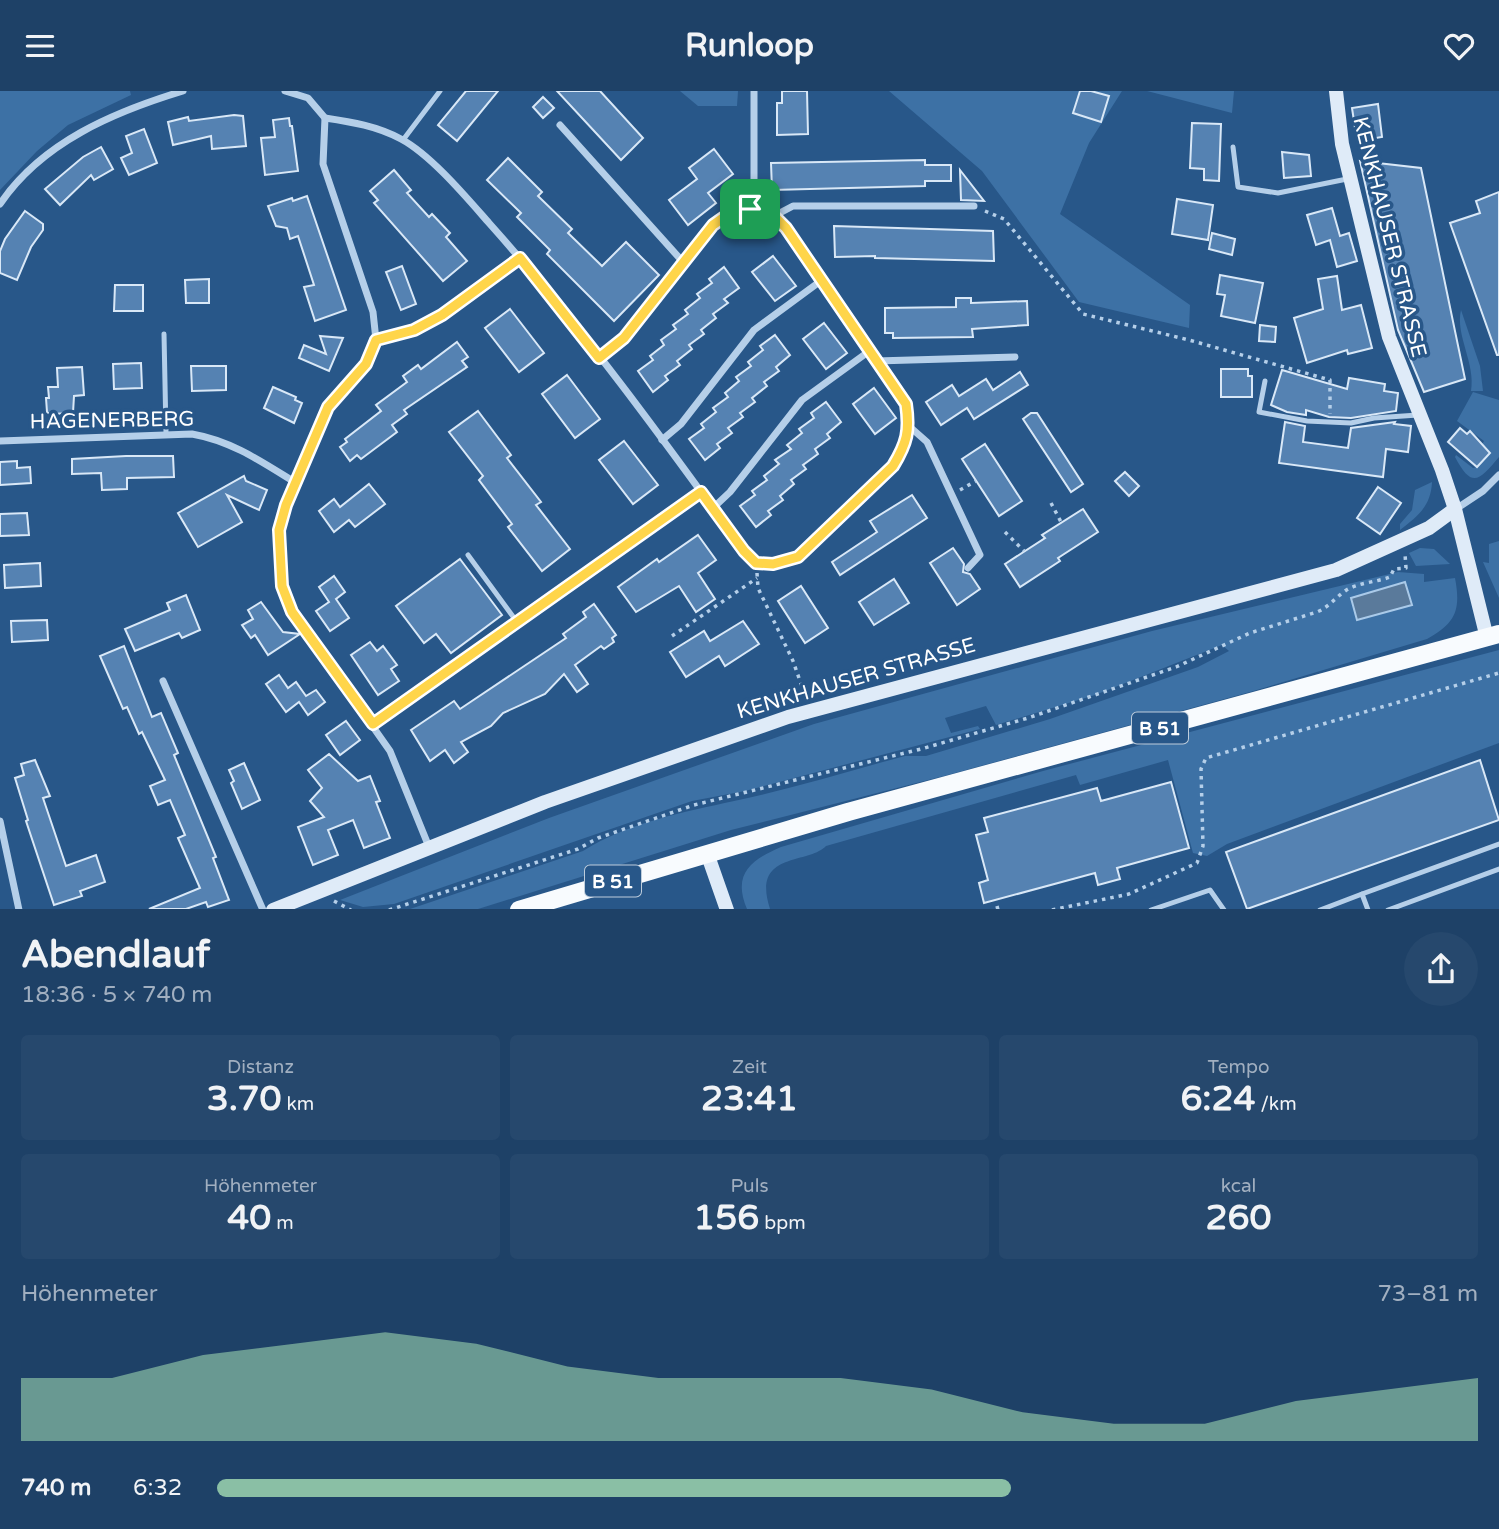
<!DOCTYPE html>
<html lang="de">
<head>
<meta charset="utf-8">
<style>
	body { margin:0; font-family:"Varela Round",sans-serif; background:#26486d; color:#f1f3f6; height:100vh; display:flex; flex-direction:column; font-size:26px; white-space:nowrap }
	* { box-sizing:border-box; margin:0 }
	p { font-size:23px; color:#a1afc0 }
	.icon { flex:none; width:38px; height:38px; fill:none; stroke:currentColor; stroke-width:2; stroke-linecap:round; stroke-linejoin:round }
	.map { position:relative; height:818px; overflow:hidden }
	.panel { display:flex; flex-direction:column; background:#1e4167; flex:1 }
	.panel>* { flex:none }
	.pin { position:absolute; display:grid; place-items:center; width:60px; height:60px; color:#fff; margin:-30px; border-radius:14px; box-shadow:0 4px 10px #0006 }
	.round { display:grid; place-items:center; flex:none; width:74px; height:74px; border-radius:37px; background:#26486d }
	.summary { display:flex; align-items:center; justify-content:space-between; height:119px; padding:0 21px }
	h1 { font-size:38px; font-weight:700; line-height:52px }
	.metrics { display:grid; grid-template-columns:repeat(3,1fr); gap:10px; height:119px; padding:7px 21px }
	.metrics div { display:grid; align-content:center; border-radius:7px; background:#26486d; text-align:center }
	.metrics b { font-size:35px; font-weight:700 }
	.metrics small { font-size:19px; font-weight:400 }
	.metrics p { font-size:19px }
	.chart { height:196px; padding:14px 21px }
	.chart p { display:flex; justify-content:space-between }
	.chart svg { width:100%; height:126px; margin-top:7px; fill:#8abfa5; opacity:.7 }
	ul { padding:0 21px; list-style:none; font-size:23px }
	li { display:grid; grid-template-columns:112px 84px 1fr; align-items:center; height:52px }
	li i { height:18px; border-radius:9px; background:#8abfa5 }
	header { display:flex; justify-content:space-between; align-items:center; height:91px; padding:0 21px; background:#1e4167; font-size:32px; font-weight:700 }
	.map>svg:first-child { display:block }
	.green { fill:#3d71a5 }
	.water { fill:#5a7a9b; stroke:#aacae9; stroke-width:2 }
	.building { fill:#5582b2; stroke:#d9e8f7; stroke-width:2 }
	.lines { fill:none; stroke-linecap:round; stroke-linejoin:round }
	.path { stroke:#b5cfe9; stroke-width:3.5; stroke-dasharray:3.5 5; stroke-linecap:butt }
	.lane { stroke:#b5cfe9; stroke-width:5 }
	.street { stroke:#b5cfe9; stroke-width:7 }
	.secondary { stroke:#dfebf8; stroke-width:14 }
	.primary { stroke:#f8fbfe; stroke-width:18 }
	.route-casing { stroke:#fff; stroke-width:14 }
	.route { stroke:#ffd54a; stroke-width:9 }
	.labels { text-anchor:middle; stroke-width:7; stroke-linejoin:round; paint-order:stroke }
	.shield { fill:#285789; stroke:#becddc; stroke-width:2 }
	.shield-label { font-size:19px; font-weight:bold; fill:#fff }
	.street-label { font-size:21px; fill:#fff; stroke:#285789 }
</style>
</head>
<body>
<header><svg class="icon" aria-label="menu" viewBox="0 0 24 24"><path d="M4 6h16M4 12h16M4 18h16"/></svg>Runloop<svg class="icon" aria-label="heart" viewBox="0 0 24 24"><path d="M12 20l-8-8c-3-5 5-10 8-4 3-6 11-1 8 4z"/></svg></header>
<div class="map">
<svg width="1499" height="819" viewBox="0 0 1499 819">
	<rect width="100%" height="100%" fill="#285789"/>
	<g class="green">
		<polygon points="0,0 130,0 131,4 68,34 37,60 0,99"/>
		<polygon points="680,0 738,0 737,15 698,15"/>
		<polygon points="889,0 1122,0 1089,52 1060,123 1190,214 1189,237 1079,211 982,80"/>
		<polygon points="1147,0 1234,0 1232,22"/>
		<path d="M1461,219L1480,275L1483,300H1471C1476,273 1455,244 1461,219Z"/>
		<path d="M1473,301L1499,309V366C1479,390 1472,398 1455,366L1456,364L1473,377L1477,376L1489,362L1481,355L1484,350L1457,330Z"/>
		<path d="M1432,391C1431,415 1418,425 1400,439V433L1412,419L1415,399Z"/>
		<polygon points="1499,450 1499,507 1483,471 1489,472 1489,453"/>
		<polygon points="1420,457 1434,458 1450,473 1416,475 1409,462"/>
		<path d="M1398,481L1424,483V491L1455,487C1461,519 1456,532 1427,548L1250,601L944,685L731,739L478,818H410L583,760C627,732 684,721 734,710C792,698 848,680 905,665H926L1050,628L1198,576L1229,560L1222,554L1095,604L996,634L986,615L945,627L951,642L978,635L980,638L745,700L692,710L394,813L363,816L340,809L549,727L814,633L1152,540Z"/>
		<path d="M1499,559V652L1227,753L1207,765L1193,762L1168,669L1080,694L1076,684L826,755C808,774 751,760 770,818H747C732,783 751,769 781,756L1043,680Z"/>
	</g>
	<polygon class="water" points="1405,491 1412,514 1357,529 1351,507"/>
	<g class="building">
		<polygon points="466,0 498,0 457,50 438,34"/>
		<polygon points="557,0 600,0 643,47 621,69"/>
		<polygon points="782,0 807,0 808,43 777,44 777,12 782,12"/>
		<polygon points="1080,0 1091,0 1109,5 1101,31 1073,22"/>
		<polygon points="543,6 554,17 543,27 533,16"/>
		<polygon points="1378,13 1382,46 1357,50 1352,17"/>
		<polygon points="234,24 243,25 246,55 212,58 211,45 173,54 168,31 188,26 189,30"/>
		<polygon points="289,27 290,35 292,35 298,80 265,84 261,47 275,46 273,29"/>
		<polygon points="1192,32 1221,33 1219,90 1204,89 1204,78 1190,77"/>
		<polygon points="144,38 157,72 129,84 121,67 132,62 126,45"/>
		<polygon points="101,56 113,78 94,89 91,84 60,114 45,98 83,66"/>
		<polygon points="714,58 733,83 708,102 716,112 688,134 669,109 697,88 689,77"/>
		<polygon points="1282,61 1309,64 1311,85 1284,87"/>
		<polygon points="508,67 542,101 538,105 572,138 568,142 602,175 626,151 659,184 614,230 547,163 550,159 517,126 521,122 487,89"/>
		<polygon points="925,69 925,74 951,74 951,90 925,90 925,95 772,99 771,72"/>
		<polygon points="1360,70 1421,77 1465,288 1424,301 1398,239"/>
		<polygon points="394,79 411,99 407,102 429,126 432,123 450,142 446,146 467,170 443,190 374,112 378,109 370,100"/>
		<polygon points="960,79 984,110 961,109"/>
		<polygon points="1499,101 1499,264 1497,264 1450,132 1480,122 1476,110"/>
		<polygon points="307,105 346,219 315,230 304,196 314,194 298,145 290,148 287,137 276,135 268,115 292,107 293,110"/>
		<polygon points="1177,108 1213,114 1208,149 1172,143"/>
		<polygon points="1332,117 1340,145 1349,142 1357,170 1337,176 1330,149 1316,154 1307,124"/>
		<polygon points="25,120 43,133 43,139 31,156 17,189 0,182 0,160 5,148"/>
		<polygon points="834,135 993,140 994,170 875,167 875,165 835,166"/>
		<polygon points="1212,142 1235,148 1232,164 1209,158"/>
		<polygon points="773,165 796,195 775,210 752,181"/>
		<polygon points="402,175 416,213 401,219 386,181"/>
		<polygon points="724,176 739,197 724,208 728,212 713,223 716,227 701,239 704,243 689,254 692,258 677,270 680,274 665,285 668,289 653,301 638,280 653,269 650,265 664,254 661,249 676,238 673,234 688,223 685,219 700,207 697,203 712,192 709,188"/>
		<polygon points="1220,184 1263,192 1255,232 1221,225 1225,204 1217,203"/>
		<polygon points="1337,185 1342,219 1361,214 1372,257 1348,263 1347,259 1307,272 1294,227 1323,218 1318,188"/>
		<polygon points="209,188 209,212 186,212 185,189"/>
		<polygon points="115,194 143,194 143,220 114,220"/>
		<polygon points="956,207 971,207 971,212 1027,210 1028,234 972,238 973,246 893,247 893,242 885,242 885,217 956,216"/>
		<polygon points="510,218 544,262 519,281 485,237"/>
		<polygon points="824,232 847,262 826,278 803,248"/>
		<polygon points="1260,234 1276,236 1275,251 1259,250"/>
		<polygon points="775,244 790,264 776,276 779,280 764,291 767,295 752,307 755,311 740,322 743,326 728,337 732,342 717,353 720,357 705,369 689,348 704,337 701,333 716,321 713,317 728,306 725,302 739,290 736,286 751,275 748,271 763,259 760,255"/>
		<polygon points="320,245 343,247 329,280 299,267 304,254 326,263"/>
		<polygon points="457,251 468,266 462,270 467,276 404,319 407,323 392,334 397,341 361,368 357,364 350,370 340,356 347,351 345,348 381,320 376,314 407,291 403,285 418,274 421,278"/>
		<polygon points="141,272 142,297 114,298 113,273"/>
		<polygon points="191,275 226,275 226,299 192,300"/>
		<polygon points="82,276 84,304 74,305 73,322 50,323 47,321 46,307 49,307 48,296 58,296 57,277"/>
		<polygon points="1221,278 1248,278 1248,285 1252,285 1252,306 1221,306"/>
		<polygon points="1282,279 1347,298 1349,287 1385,293 1384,300 1398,302 1396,320 1351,327 1329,326 1306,319 1306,324 1287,321 1271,314"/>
		<polygon points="1020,281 1028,294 974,328 967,317 941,334 926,311 952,294 959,305 986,288 993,299"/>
		<polygon points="567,284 600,328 575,347 542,303"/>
		<polygon points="273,296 296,306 295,309 302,312 294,332 264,317"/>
		<polygon points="874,297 896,327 875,343 853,313"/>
		<polygon points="826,311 841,331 827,343 830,347 815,358 818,363 803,374 806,378 791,389 794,393 780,405 783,409 768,420 771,424 756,436 740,415 755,404 752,400 767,389 764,385 779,373 775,369 791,358 787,354 802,342 799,338 814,327 811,322"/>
		<polygon points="478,320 511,364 507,367 541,411 536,414 570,458 542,480 508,436 512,433 479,389 483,385 449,341"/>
		<polygon points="1031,322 1037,322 1083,393 1071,401 1023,328"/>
		<polygon points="1285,331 1305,335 1303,351 1348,357 1351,337 1395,331 1394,333 1411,335 1408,361 1386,358 1383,386 1279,372"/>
		<polygon points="1460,337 1467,343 1470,340 1490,362 1477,376 1448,351"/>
		<polygon points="624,350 658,394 633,413 599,369"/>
		<polygon points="985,353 1022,410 999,425 962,368"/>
		<polygon points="126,365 173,365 174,386 127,387 127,398 102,399 101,382 72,383 72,368"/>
		<polygon points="17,370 17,377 30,376 31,392 0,394 0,371"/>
		<polygon points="1125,381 1139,395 1129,405 1115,390"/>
		<polygon points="244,385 246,390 267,399 259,419 227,404 242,431 198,456 178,422"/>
		<polygon points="369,393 385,413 355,436 349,429 334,441 319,420 334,408 340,416"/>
		<polygon points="1378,396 1401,412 1380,443 1357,427"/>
		<polygon points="912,404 927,427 840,484 832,471 877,441 870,430"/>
		<polygon points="1083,418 1098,441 1058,467 1060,470 1020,496 1005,473 1045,447 1042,444"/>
		<polygon points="27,422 29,444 0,445 0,423"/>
		<polygon points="698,444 716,469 698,482 715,508 696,521 679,495 636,521 618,496 657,468 659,471"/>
		<polygon points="953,457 964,473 963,481 970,483 980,498 957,514 930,472"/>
		<polygon points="460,468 502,524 451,562 436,543 424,552 396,515"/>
		<polygon points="40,472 41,495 5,497 4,474"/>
		<polygon points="334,485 345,501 336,508 349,527 330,540 316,520 329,511 319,496"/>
		<polygon points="894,488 909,512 874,534 859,511"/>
		<polygon points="801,495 828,537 805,552 778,510"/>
		<polygon points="186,504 200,539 182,547 179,542 135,560 125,538 170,519 167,512"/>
		<polygon points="261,511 283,541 300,543 268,564 255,544 251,547 242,534 253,528 248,519"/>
		<polygon points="594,513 616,544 612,547 614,551 604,558 601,555 575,574 588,593 577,601 564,583 545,603 503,622 491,635 461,651 468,661 454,672 445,659 430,670 411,639 454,610 460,618 566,547 563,543 586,526 583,521"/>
		<polygon points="47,529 48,549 12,551 11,530"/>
		<polygon points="743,530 759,553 725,575 719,565 686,586 670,561 704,540 710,550"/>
		<polygon points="370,551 377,560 383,555 397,574 391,578 399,590 378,604 351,564"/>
		<polygon points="124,555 152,626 161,622 178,662 174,664 216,766 213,767 229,809 208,816 206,811 186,818 149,818 200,797 178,747 185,744 170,709 158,714 150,695 165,689 142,641 139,643 127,616 123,618 100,565"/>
		<polygon points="279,584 288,597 296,591 306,605 316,599 325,611 308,624 299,611 286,621 266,593"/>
		<polygon points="346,630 360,649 340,664 326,644"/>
		<polygon points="329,663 358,690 370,685 380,710 376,711 390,747 364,757 353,729 328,739 338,764 313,774 298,736 324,726 310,710 322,697 308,679"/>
		<polygon points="35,669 50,705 43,707 66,775 96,764 105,791 80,800 82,805 54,814 26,730 28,729 15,687 24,684 21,673"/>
		<polygon points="1480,669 1499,729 1247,818 1226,761"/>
		<polygon points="244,672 260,709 242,718 231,692 234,690 229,679"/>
		<polygon points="1171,691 1189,757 1117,777 1120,788 1098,794 1095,782 984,812 979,792 988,789 976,744 988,741 984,727 1097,697 1101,710"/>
	</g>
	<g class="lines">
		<g class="path">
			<polyline points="985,120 1004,128 1083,223 1189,249 1330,289 1330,323"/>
			<polyline points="960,399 976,390"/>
			<polyline points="1051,412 1061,431"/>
			<polyline points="1005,441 1024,460"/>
			<polyline points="757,482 758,497 793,570 806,607"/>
			<polyline points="672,545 757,487"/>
			<polyline points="334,810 351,819"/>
			<polyline points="997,815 998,819"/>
			<path d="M389,819L578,758L598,747L694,714L921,658L1028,627L1176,576L1250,542L1317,521C1329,516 1335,507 1345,500C1356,492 1377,491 1390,486L1394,478L1406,477L1405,463"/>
			<polyline points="1052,819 1129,803 1197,772 1203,755 1201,678 1206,667 1499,582"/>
		</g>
		<g class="lane">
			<polyline points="403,49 440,0"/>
			<polyline points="1233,56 1238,96 1278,102 1347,88"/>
			<polyline points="164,243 166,342"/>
			<polyline points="1265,290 1259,321 1307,330 1351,332 1374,327 1418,324"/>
			<polyline points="468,464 517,531"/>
			<polyline points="1362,803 1499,753"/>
			<polyline points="1151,819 1210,799 1224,819"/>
			<polyline points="1320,819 1362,803 1368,819"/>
			<polyline points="1388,819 1499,778"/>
		</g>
		<g class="street">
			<path d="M285,0L308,7L325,27C352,31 377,35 401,48C431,64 467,107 489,132C581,235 663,348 744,460L756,472L773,473L798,466L893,375C907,352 910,340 906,313L787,137C761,112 741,114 713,134L624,247L599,267"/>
			<polyline points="325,27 323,73 373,221 376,249 366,273 328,316 286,414 279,439 279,468 282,495 292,521 390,660 429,756"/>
			<polyline points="560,34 683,171"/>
			<path d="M0,113C42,51 114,21 183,0"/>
			<polyline points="750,118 754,90 754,0"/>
			<polyline points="774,125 793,115 974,115"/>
			<polyline points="376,249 414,239 442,224 520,167"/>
			<polyline points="876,270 1015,266"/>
			<polyline points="910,336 927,351 980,464 968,477"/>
			<polyline points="662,349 681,333 754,239 822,189"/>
			<path d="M0,350L192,343C232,350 262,371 296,392"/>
			<polyline points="713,417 730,401 802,309 868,261"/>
			<polyline points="1456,418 1483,400 1499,384"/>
			<polyline points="163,590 263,819"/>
			<polyline points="373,633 701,401"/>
			<polyline points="0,730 19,819"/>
		</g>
		<g class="secondary">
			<polyline points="1336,0 1342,53 1389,246 1442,379 1455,418 1487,547"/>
			<polyline points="707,762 727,819"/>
			<polyline points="273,819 545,711 788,626 1336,479 1429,437 1455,418"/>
		</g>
		<polyline class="primary" points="519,819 848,721 1499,543"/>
	</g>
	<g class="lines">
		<defs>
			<path id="route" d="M750,118L774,125L786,137L906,313C910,340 907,352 893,375L798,466L773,473L756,472L744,460L701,401L373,633L292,521L282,495L279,439L286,414L328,316L366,273L376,249L414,239L442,224L520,167L599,267L624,247L713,134L730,122Z"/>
		</defs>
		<use href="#route" class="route-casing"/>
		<use href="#route" class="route"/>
	</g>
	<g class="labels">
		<g class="shield">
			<rect x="1132" y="621.5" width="56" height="31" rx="5"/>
			<rect x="585" y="774.5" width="56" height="31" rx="5"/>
		</g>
		<g class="shield-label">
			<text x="1160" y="644">B 51</text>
			<text x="613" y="797">B 51</text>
		</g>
		<g class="street-label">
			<text transform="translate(1390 146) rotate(76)" y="7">KENKHAUSER STRASSE</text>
			<text transform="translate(112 329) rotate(-1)" y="7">HAGENERBERG</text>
			<text transform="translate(856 587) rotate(-16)" y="7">KENKHAUSER STRASSE</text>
		</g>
	</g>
</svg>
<div class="pin" style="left:750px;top:118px;background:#1e9e55"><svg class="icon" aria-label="arrive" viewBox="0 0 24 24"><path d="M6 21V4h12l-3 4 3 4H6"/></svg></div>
</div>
<section class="panel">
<div class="summary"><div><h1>Abendlauf</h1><p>18:36 · 5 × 740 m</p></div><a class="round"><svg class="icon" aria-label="share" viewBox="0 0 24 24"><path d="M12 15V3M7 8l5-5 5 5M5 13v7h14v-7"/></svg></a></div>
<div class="metrics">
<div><p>Distanz</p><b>3.70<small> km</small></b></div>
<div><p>Zeit</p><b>23:41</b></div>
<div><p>Tempo</p><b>6:24<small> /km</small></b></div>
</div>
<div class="metrics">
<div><p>Höhenmeter</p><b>40<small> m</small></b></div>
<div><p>Puls</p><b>156<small> bpm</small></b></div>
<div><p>kcal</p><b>260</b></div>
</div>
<div class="chart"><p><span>Höhenmeter</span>73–81 m</p>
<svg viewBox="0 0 160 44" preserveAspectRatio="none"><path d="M0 44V22L10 22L20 14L30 10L40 6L50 10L60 18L70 22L80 22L90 22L100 26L110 34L120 38L130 38L140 30L150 26L160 22V44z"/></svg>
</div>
<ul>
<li><b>740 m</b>6:32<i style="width:63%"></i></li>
</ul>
</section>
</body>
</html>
